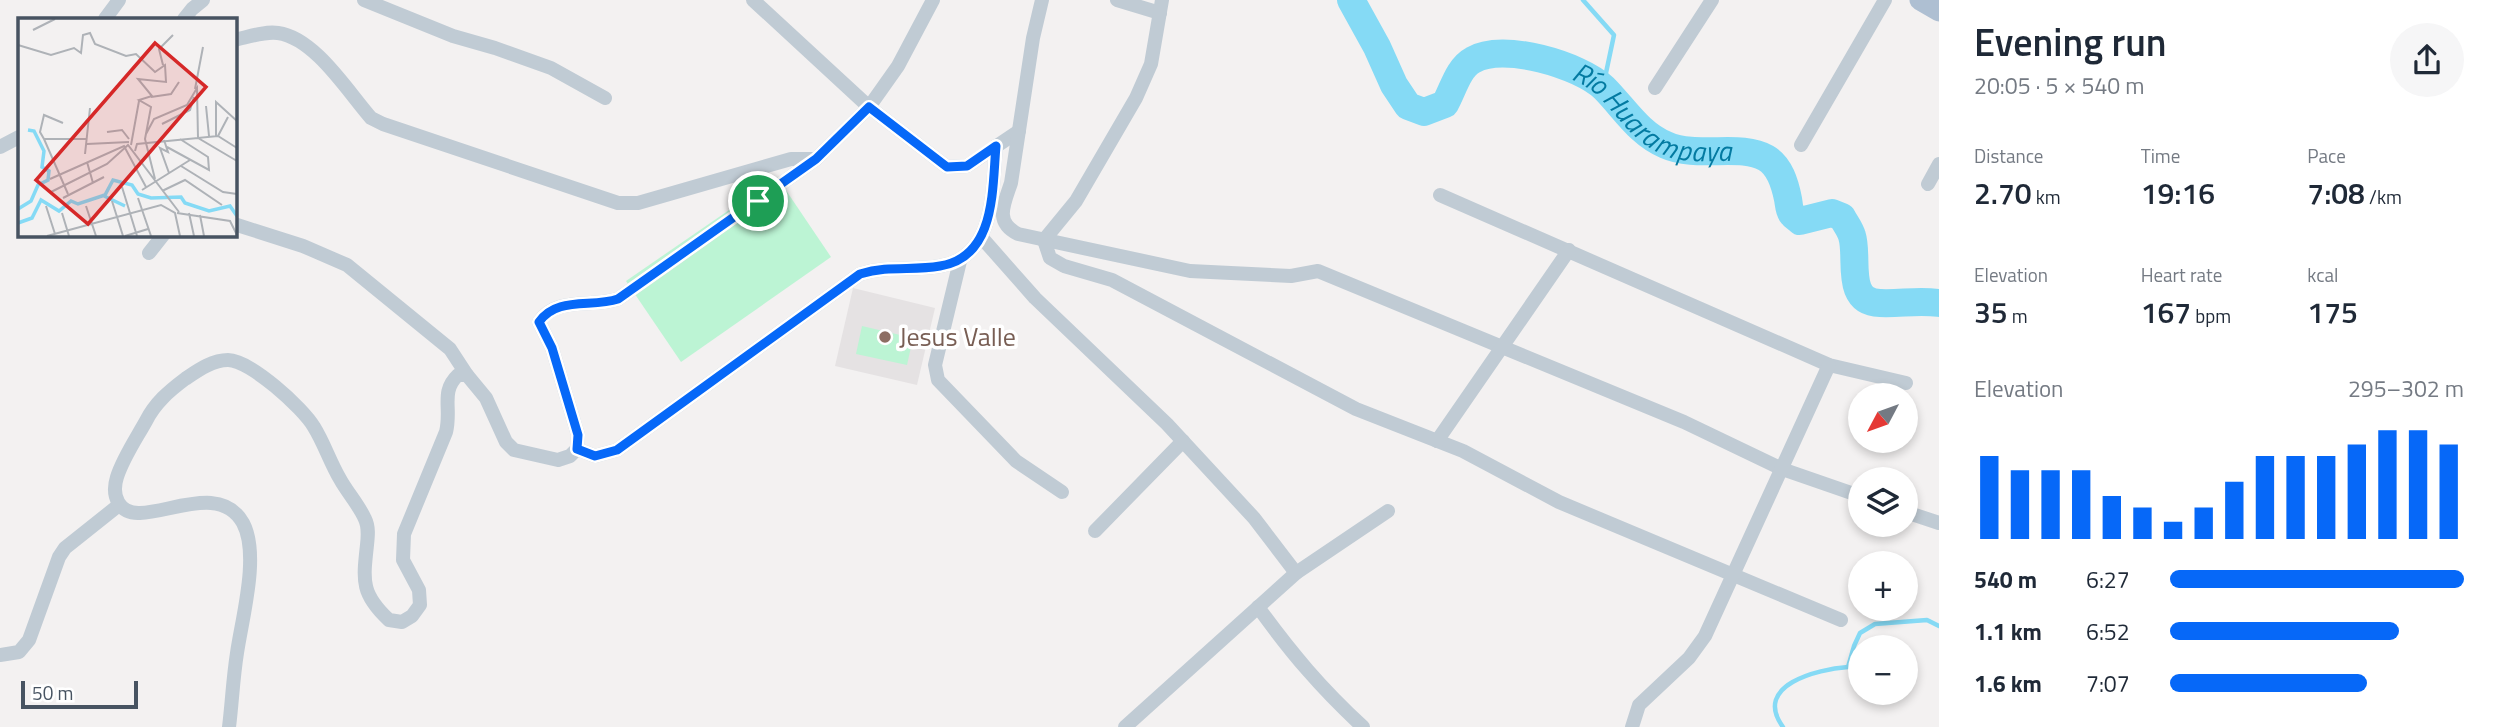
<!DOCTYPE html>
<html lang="en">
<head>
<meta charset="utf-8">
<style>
	body { margin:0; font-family:"Titillium Web",sans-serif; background:#f6f6f7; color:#1f2937; height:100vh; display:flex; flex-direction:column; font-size:26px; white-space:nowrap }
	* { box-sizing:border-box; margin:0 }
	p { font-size:23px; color:#747a83 }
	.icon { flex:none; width:38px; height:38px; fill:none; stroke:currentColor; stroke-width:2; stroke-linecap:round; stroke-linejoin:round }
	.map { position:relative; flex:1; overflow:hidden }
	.sheet { display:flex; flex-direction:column; background:#fff; width:560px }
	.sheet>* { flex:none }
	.needle { width:46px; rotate:229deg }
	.fabs { position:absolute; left:1848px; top:383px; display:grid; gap:14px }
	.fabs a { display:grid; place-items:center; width:70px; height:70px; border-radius:50%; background:#fff; box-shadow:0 4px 10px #0003; font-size:35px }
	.scale { position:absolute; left:21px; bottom:18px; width:117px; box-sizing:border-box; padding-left:7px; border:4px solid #475361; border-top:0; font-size:19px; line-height:24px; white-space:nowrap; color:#475361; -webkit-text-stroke:5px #fff; paint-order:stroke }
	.pin { position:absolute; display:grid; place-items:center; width:60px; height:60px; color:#fff; margin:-30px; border:4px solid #fff; border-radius:50%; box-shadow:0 2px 7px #0007 }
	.round { display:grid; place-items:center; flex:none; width:74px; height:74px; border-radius:37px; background:#f6f6f7 }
	.summary { display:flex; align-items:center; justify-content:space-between; height:119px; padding:0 35px }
	h1 { font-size:38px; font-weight:600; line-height:52px }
	.stats { display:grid; grid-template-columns:repeat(3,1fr); gap:10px; height:119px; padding:7px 35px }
	.stats div { display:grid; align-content:center }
	.stats b { font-size:30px; font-weight:600 }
	.stats small { font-size:19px; font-weight:400 }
	.stats p { font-size:19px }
	.chart { height:196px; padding:14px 35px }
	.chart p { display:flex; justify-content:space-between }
	.chart svg { width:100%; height:126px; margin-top:7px; stroke:#0668f8; stroke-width:6 }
	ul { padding:0 35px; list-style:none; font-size:23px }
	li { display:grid; grid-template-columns:112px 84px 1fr; align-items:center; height:52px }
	li i { height:18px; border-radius:9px; background:#0668f8 }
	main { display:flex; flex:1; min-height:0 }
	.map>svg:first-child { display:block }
	.education { fill:#e5e2e3 }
	.green { fill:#bcf4d4 }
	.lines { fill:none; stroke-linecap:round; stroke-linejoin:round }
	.stream { stroke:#85daf5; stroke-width:4.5 }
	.river { stroke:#85daf5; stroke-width:28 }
	.street { stroke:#c0cbd4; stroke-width:14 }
	.primary { stroke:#aebfd2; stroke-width:21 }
	.route-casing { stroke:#fff; stroke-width:14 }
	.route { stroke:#0668f8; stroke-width:9 }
	.education-dot { fill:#8d6e63; stroke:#fff; stroke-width:2.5 }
	.labels { text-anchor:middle; stroke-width:7; stroke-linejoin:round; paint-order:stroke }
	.education-label { font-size:26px; fill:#785e54; stroke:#fff; text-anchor:start }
	.water-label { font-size:28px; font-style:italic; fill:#037aa1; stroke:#fff }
	.inset-river { fill:none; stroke:#85daf5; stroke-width:3.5 }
	.inset-road { fill:none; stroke:#aeb2b7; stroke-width:2 }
	.view { fill:#d62828; fill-opacity:0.15; stroke:#d62828; stroke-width:3.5 }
	.inset-edge { fill:none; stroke:#475361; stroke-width:3.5 }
</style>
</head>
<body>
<main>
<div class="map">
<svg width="1939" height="727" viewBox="0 0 1939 727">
	<rect width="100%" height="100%" fill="#f3f1f1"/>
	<polygon class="education" points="853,288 935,308 917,385 835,366"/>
	<g class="green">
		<polygon points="777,177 831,257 681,362 626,281"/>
		<polygon points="862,326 913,338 907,365 856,354"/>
	</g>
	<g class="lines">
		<g class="stream">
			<polyline points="1583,0 1614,35 1603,87"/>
			<path d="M1783,727C1752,685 1818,669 1848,667L1854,646L1860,633L1875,624L1927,620L1939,626"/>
		</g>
		<path class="river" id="s1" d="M1351,0L1377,47L1394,85L1408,106L1424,112L1445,104C1453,90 1458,68 1473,60C1503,42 1580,65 1604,88C1624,108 1639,134 1666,145C1697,159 1741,143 1766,158C1780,166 1785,184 1788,199C1789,204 1789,211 1792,214C1794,217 1798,219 1800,221L1832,213L1842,217C1845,223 1850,229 1852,236C1859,257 1844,302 1880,303C1900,304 1918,300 1939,303"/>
		<g class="street">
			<polyline points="364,0 453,36 495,48 551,68 605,98"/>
			<polyline points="753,0 869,107 947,167 967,166 1019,131"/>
			<path d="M1042,0L1033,38L1011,183C1004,204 994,222 1018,234L1190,271L1291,276L1318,271L1684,422L1782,469L1860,496"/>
			<polyline points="1117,0 1160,13"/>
			<polyline points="1162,0 1151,64 1136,98 1076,201 1044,240 1050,258 1064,266 1112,280 1356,409 1463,451 1559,502 1841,620"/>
			<polyline points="105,19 119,0"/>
			<polyline points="184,19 192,9 203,0"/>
			<path d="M234,40C248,37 265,31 278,33C315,38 348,92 371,118L383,124L618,203H638L791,159H816"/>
			<polyline points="1655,88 1712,0"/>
			<polyline points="1801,145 1885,0"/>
			<polyline points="0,147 19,137"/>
			<polyline points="1928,184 1939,164"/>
			<polyline points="1440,195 1829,365 1906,383"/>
			<polyline points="234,224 303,246 347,265 450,349 467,375"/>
			<polyline points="982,238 1035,298 1167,424 1254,518 1296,573"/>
			<polyline points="149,253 164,234"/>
			<polyline points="960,261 935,365 938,380 1016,461 1062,492"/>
			<polyline points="1437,441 1569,250"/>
			<path d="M577,449L595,456L617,450L860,274C890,265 912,271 940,266C996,257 992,190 996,146"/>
			<polyline points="1906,512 1939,523"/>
			<polyline points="1095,531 1183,441"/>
			<path d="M1258,607C1292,654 1321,688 1363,727"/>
			<polyline points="0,655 19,652 29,640 59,557 65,548 119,505"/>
			<path d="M229,727C232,703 233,678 237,653C242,618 260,555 243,523C222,485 172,512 140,513C119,514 111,496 117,477C123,458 136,439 146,421C155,403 169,391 185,379C197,371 212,360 228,360C250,360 303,408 314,427C324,443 330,462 340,479C347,492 359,505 365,519C369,527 368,536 367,545C363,581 361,594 389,620L402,622L412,616L420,605L419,590L403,560L404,534L446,432C452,408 440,392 458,375H467L486,398L506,442L514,450L558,460L570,456L577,449L578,435L552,348L539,322C556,296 591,308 618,299L816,159L869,107L898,66L933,0"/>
			<polyline points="1125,727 1296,573 1388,511"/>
			<polyline points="1632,727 1639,705 1689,658 1705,636 1829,365"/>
		</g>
		<polyline class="primary" points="1920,0 1939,11"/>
	</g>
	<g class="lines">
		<defs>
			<path id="route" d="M869,107L947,167L967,166L996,146C992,190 996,257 940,266C912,271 890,265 860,274L617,450L595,456L577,449L578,435L552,348L539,322C557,296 591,308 618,299L816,159Z"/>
		</defs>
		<use href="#route" class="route-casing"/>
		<use href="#route" class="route"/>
	</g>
	<circle class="education-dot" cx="885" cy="337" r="7"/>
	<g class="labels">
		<g class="education-label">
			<text x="899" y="346">Jesus Valle</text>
		</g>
		<g class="water-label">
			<text dy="10" stroke="none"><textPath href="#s1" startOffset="411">Río Huarampaya</textPath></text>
		</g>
	</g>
	<g transform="translate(18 18)">
		<rect width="219" height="219" fill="#f3f1f1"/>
		<path class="inset-river" d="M84,177L107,188M0,191L13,183L20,167L30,162L31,153L24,149L26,133L16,113L10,112M0,205L14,200L23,182L41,193L53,183L60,186L87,177L95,162L114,167L120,176L133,180L163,179L167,185L191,193L212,188L219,198"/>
		<path class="inset-road" d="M15,12L37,1M0,27L33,37L56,30L63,35L65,17L72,15L77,26L108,38L118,36L137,54L147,47L148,64L120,61L134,78L121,82L133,89L127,121L137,161M145,47L141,31L155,17M177,71L185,29M133,79L153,76L161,64M188,88L191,118M144,106L172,92L176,79M89,114L104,112L111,121M128,116L136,101L169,87L179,70L180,120L200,118L219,130M198,118V84L219,103M200,118L210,99M26,121L22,114L26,97L45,105M146,122L150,134L142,130L151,155M69,126L111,124M113,127L121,83M149,129L191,152L190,139L162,121M117,133L119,126L180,120L219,143M67,136L72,90M69,144L75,165M163,148L205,174L219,176M32,161L106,128L128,169M104,169L119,218M124,172L172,142M144,173L167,162L204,187M33,174L89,146L110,127L161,194M50,176L26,121H68M45,180L86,159M120,180L133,218M94,183L105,218M28,188L37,216M68,188L78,218M44,195L51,218M159,195L212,203L219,217M171,195L176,218M182,197L186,218M29,218L143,187L157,195L162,218M107,218L130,211"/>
		<path class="view" d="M137,25L188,69L70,206L18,162Z"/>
		<rect width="219" height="219" class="inset-edge"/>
	</g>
</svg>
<div class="fabs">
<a><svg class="needle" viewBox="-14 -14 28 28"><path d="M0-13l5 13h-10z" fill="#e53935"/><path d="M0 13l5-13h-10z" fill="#747a83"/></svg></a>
<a><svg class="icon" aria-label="layers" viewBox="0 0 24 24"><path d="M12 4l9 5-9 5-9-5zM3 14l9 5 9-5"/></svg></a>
<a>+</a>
<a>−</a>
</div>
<div class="scale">50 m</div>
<div class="pin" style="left:758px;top:201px;background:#1e9e55"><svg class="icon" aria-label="arrive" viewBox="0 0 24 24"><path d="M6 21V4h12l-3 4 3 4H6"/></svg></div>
</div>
<section class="sheet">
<div class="summary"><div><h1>Evening run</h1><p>20:05 · 5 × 540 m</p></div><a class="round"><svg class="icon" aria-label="share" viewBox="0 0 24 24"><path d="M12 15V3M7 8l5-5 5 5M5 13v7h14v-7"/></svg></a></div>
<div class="stats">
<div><p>Distance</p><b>2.70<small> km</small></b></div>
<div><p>Time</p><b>19:16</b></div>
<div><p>Pace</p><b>7:08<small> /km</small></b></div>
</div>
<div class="stats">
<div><p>Elevation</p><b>35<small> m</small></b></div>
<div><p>Heart rate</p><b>167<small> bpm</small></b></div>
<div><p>kcal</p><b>175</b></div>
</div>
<div class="chart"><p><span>Elevation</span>295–302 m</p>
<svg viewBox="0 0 160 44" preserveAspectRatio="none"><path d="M5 44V15M15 44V20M25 44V20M35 44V20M45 44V29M55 44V33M65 44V38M75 44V33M85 44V24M95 44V15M105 44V15M115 44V15M125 44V11M135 44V6M145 44V6M155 44V11"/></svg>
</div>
<ul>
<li><b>540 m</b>6:27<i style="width:100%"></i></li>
<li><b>1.1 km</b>6:52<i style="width:78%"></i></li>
<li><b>1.6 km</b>7:07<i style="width:67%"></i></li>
</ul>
</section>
</main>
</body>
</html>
